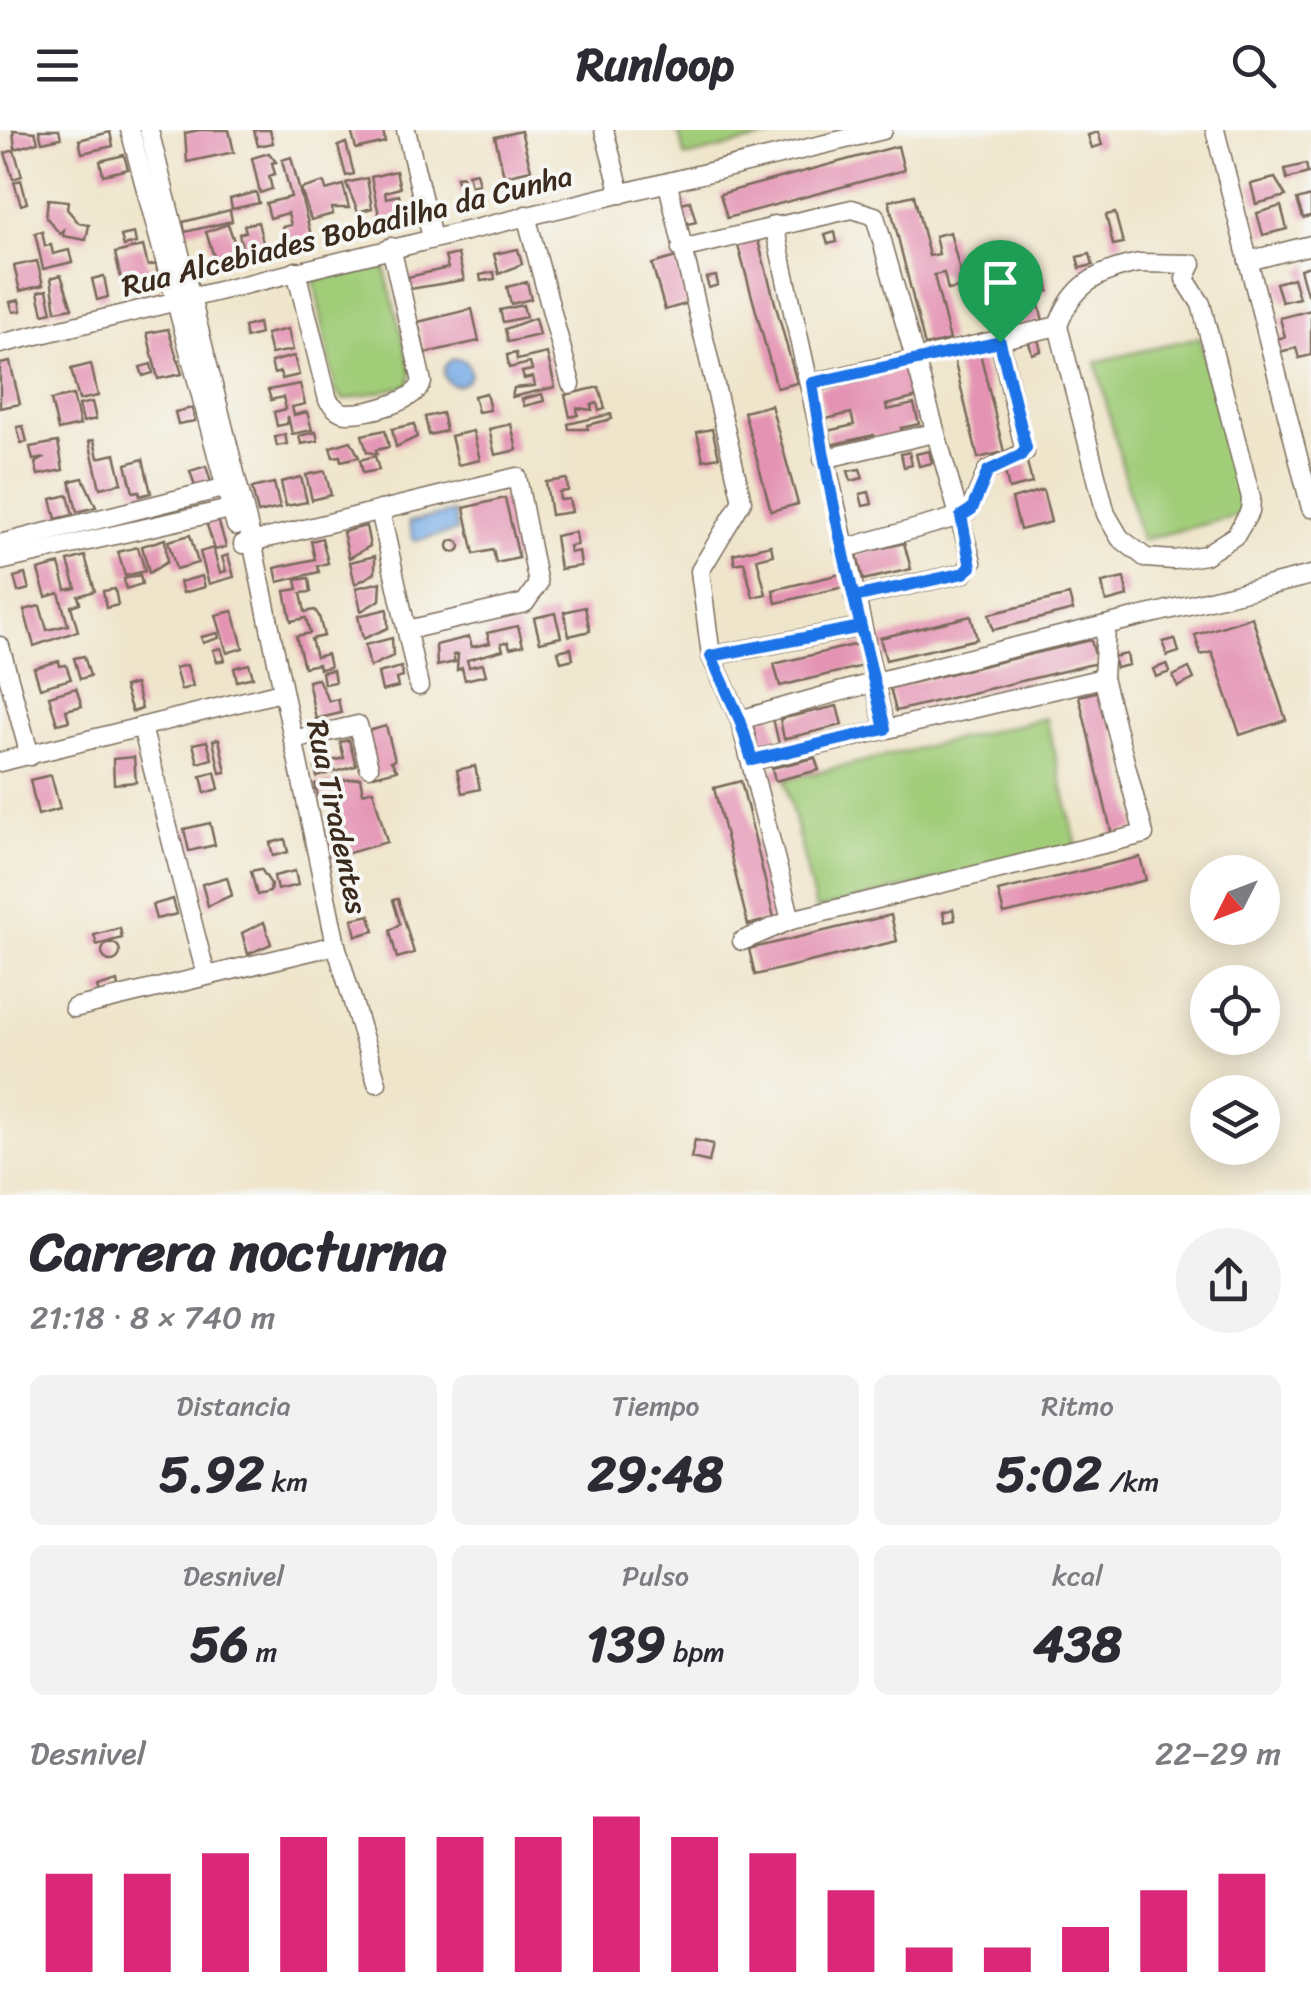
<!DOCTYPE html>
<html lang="es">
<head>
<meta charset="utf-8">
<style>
	body { margin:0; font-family:Sriracha,sans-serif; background:#f2f2f3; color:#2b2b33; height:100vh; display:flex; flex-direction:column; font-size:38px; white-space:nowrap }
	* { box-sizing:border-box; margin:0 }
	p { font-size:32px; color:#7c7c81 }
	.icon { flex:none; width:55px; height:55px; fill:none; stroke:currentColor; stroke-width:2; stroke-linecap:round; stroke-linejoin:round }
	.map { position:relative; height:1065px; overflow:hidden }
	.side { display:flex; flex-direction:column; background:#fff; flex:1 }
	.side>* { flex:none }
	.needle { width:65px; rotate:228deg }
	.fabs { position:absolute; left:1190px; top:725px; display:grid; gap:20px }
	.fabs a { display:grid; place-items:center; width:90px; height:90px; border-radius:50%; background:#fff; box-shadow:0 5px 25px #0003; font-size:50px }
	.pin { position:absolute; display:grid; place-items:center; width:85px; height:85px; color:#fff; margin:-102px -42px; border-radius:50% 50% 50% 0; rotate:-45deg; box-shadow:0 0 10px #0007 }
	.pin .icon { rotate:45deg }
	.round { display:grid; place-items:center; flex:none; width:105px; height:105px; border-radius:52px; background:#f2f2f3 }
	.headline { display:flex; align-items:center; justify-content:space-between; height:170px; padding:0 30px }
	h1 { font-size:55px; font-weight:700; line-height:75px }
	.stats { display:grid; grid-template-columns:repeat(3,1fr); gap:15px; height:170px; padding:10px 30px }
	.stats div { display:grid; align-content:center; border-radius:15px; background:#f2f2f3; text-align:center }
	.stats b { font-size:50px; font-weight:700 }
	.stats small { font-size:28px; font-weight:400 }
	.stats p { font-size:28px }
	.chart { height:280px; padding:20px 30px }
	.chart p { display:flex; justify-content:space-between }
	.chart svg { width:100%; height:180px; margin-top:10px; stroke:#db2777; stroke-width:6 }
	header { display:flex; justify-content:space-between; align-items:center; height:130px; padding:0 30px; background:#fff; font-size:45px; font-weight:700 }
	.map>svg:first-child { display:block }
	.green { fill:#a1cd79; stroke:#6e7c4c; stroke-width:2.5 }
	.water { fill:#7baee7; stroke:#5b6c82; stroke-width:2.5 }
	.building { fill:#e493b3 }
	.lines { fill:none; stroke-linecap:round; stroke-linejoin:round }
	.minor-casing { stroke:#7a6b5b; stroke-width:21 }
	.minor { stroke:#fff; stroke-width:18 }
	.route-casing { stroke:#fff; stroke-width:20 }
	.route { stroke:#1a73e8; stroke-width:12 }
	.labels { text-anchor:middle; stroke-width:8; stroke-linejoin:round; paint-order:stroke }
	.street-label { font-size:30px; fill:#3b2a1e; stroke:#f6f6f2 }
</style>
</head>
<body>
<header><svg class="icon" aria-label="menu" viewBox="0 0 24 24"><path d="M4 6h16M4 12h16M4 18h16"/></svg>Runloop<svg class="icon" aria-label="search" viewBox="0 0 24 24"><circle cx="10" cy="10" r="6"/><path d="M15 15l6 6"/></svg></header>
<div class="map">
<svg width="1311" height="1065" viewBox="0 0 1311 1065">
	<rect width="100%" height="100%" fill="#f6f6f2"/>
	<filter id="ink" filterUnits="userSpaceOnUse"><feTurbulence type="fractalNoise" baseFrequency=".01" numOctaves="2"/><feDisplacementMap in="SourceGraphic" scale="20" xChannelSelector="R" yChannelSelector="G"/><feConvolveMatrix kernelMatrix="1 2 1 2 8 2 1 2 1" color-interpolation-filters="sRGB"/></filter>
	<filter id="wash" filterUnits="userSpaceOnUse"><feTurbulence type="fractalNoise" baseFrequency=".0048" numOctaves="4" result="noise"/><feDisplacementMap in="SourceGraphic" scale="40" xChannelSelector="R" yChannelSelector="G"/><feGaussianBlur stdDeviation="2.25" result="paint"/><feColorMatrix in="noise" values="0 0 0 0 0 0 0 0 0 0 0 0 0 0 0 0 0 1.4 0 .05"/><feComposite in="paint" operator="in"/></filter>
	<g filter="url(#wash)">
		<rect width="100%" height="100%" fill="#efe5cb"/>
		<g class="green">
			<polygon points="678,0 797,0 685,27"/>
			<polygon points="383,132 411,242 409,255 344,270 336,262 314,150"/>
			<polygon points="1199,207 1244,384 1141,410 1096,232"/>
			<polygon points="1046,588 1077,717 816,779 785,650"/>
		</g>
		<g class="water">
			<circle cx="457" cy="242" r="13"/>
			<polygon points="454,382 457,401 414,411 409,392"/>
		</g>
		<g id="blocks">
			<g class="building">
				<polygon points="13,0 35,2 38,12 15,19"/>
				<polygon points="39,0 59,0 61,8 42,12"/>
				<polygon points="199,0 229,0 234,22 187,32 185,3"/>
				<polygon points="254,0 270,0 273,13 258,16"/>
				<polygon points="351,0 383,0 385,12 356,19"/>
				<polygon points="521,1 531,40 504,46 495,7"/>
				<polygon points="110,2 113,16 82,23 79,10"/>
				<polygon points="1098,2 1102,15 1092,18 1088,5"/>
				<polygon points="346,13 354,44 346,46 338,16"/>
				<polygon points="898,16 904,40 727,88 720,64"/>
				<polygon points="14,20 22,46 13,49 5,23"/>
				<polygon points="269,23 276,32 272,33 275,44 269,46 272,59 260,63 252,28"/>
				<polygon points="124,25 128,39 103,45 100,31"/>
				<polygon points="291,27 313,113 288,119 282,97 291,95 288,83 270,88 266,73 291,67 282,30"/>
				<polygon points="1306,34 1308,43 1287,49 1285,39"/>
				<polygon points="396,41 400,58 385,62 386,68 399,65 404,91 381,95 371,47"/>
				<polygon points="476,42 479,54 471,56 468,44"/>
				<polygon points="462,46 467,62 460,63 456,47"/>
				<polygon points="367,48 372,78 358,82 346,53"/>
				<polygon points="1275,48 1286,66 1256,74 1251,54"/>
				<polygon points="21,50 27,73 21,75 14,52"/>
				<polygon points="324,52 326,60 343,55 349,78 332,78 333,84 311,90 301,59"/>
				<polygon points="256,62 259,73 232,79 230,69"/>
				<polygon points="914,65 929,126 939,124 935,106 950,102 964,157 948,160 944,143 934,145 950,210 925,216 889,71"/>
				<polygon points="1311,66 1311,86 1303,88 1297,70"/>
				<polygon points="48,69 68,71 67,79 79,93 89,95 86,110 63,106 64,100 60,104 46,87"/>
				<polygon points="690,71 696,92 687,94 681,73"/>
				<polygon points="1281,76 1287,99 1263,105 1257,83"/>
				<polygon points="230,80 232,91 185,102 183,92"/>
				<polygon points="1115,83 1123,113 1113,115 1106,85"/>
				<polygon points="258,92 266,125 245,130 239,104 246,102 244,95"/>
				<polygon points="228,94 238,122 215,130 206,102"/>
				<polygon points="42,101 45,116 51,115 53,124 69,120 72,132 43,139 35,103"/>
				<polygon points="835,102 837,112 828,114 825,105"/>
				<polygon points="134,103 136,113 124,116 121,106"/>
				<polygon points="757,107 797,253 777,258 737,112"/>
				<polygon points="143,116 148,136 156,134 158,146 130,153 129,147 121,149 115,123"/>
				<polygon points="518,119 522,134 499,144 494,124"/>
				<polygon points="458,124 464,150 410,159 408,147 448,138 445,127"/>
				<polygon points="1090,124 1093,135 1080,138 1077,127"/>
				<polygon points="676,127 689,173 665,180 652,134"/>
				<polygon points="37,131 43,155 20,161 14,136"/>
				<polygon points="1310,136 1311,163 1307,164 1300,139"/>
				<polygon points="494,142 495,149 481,151 480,145"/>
				<polygon points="61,145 72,178 56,181 51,148"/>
				<polygon points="104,146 108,167 97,170 92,149"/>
				<polygon points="716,146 718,155 709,158 706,148"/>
				<polygon points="1046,146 1049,161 1025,167 1021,152"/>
				<polygon points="1293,148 1299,168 1282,172 1276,153"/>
				<polygon points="527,152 531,169 511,174 507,157"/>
				<polygon points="47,160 52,182 43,184 38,162"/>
				<polygon points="19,170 21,181 13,182 10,172"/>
				<polygon points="523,175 526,187 503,192 500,180"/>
				<polygon points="1039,175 1043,191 1021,196 1017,180"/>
				<polygon points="472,179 479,211 425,223 418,192"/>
				<polygon points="1311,180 1311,225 1299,228 1296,218 1279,222 1275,209 1285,207 1280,188"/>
				<polygon points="535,188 539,205 508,212 505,199"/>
				<polygon points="258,193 260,204 246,208 244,197"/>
				<polygon points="168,199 182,244 158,249 147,203"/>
				<polygon points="288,199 293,220 271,224 266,204"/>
				<polygon points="1038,209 1041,221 1032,224 1029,212"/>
				<polygon points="516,223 517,230 547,223 555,257 512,267 514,258 535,256 533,247 524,249 522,242 532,240 530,233 509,238 507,225"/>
				<polygon points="980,223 1004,322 978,328 954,229"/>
				<polygon points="294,226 299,245 282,249 280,242 274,244 271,232"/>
				<polygon points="10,232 20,274 0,278 0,234"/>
				<polygon points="91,234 98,266 79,270 71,239"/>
				<polygon points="151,234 153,243 143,246 140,237"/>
				<polygon points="911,236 918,267 886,275 887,280 914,274 919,294 901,298 904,307 877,313 874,305 830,315 827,301 854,295 851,283 826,289 818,258"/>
				<polygon points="300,254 305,274 292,277 294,285 307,282 312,300 292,304 288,286 287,294 277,296 274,282 286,279 283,267 271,270 268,260"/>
				<polygon points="599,257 605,279 599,281 597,273 591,275 592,280 577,278 578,285 570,287 565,265"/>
				<polygon points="486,263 490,280 478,282 474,266"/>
				<polygon points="542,264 544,271 524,276 522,269"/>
				<polygon points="73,265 80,295 58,300 51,270"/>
				<polygon points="92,272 96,289 83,292 79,275"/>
				<polygon points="771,275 798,374 771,381 744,282"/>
				<polygon points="192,278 195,291 178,294 175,282"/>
				<polygon points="442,283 446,301 429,305 425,287"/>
				<polygon points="611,284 612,289 587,295 588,299 569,299 568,294"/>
				<polygon points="414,294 417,307 396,317 392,299"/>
				<polygon points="511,294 517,320 495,325 489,299"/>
				<polygon points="23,296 27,312 21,313 17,297"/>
				<polygon points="712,299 719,327 703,330 697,302"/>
				<polygon points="385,300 389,317 376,320 377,324 367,322 362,305"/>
				<polygon points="473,301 480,330 458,335 451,306"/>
				<polygon points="316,302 318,311 301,314 299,306"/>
				<polygon points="285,304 287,314 277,316 275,307"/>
				<polygon points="94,310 98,328 115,324 122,353 100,358 89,311"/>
				<polygon points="351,311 359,327 341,331 340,326 333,327 330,317"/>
				<polygon points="58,312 63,340 38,345 35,333 45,328 33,330 30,317"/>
				<polygon points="929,321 932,333 919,336 916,324"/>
				<polygon points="909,322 912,335 904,337 901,324"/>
				<polygon points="375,326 379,340 363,343 360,330"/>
				<polygon points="143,329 151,363 140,366 139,361 133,362 126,334"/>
				<polygon points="1027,332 1032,353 1009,359 1004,338"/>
				<polygon points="206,336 211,352 195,356 190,341"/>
				<polygon points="860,339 863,348 851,351 848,341"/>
				<polygon points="325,341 331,365 312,370 306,345"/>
				<polygon points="301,347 307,372 286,376 281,352"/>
				<polygon points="83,348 96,377 77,382 70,351"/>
				<polygon points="567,349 568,361 559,362 560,370 569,369 572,382 551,385 546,352"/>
				<polygon points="274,353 280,378 258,383 252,358"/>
				<polygon points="1043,360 1051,392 1020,400 1012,369"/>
				<polygon points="869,362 872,374 863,376 860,364"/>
				<polygon points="68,365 73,385 56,389 51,369"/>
				<polygon points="505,368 519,428 496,433 493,420 474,424 464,378"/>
				<polygon points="218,389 226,417 215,420 206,392"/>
				<polygon points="366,396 370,416 349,428 343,402"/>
				<polygon points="575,402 577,415 569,416 570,423 579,421 581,436 560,439 555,406"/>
				<polygon points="190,405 198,433 176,439 168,411"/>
				<polygon points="322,408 328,433 317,436 319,442 278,452 275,438 315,429 311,411"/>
				<polygon points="165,409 167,432 149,443 142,416"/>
				<circle cx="454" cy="416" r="6"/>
				<polygon points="904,413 911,439 863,450 857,424"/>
				<polygon points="771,415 773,425 757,429 766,464 753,467 744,432 735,434 733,424"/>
				<polygon points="138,417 145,441 125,446 118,422"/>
				<polygon points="213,418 220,443 226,441 222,427 228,425 234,447 209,454 200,422"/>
				<polygon points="85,426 95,461 78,466 80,473 71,476 78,501 34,516 24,480 40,476 47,500 68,495 59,463 46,467 38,440 59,434 66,460 76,458 68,431"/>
				<polygon points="375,426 375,443 355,454 350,432"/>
				<polygon points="845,443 848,456 776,473 773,460"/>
				<polygon points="25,444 29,459 18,462 14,447"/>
				<polygon points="140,445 142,454 126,459 124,449"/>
				<polygon points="202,446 205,457 183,463 180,452"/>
				<polygon points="309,448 311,462 301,463 305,482 315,480 319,486 324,506 311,509 316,527 327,524 330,537 319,539 318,534 304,537 296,506 310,503 306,488 291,491 285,461 298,459 296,450"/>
				<polygon points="1124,448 1128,466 1106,472 1102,453"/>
				<polygon points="381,452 380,470 361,481 356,458"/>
				<polygon points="115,459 118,475 106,478 103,461"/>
				<polygon points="1069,465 1073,480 993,500 989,484"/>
				<polygon points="585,477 590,501 569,506 564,482"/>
				<polygon points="387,479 388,498 363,509 358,486"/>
				<polygon points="233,481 243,518 227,523 216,485"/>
				<polygon points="555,483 561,507 540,512 534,488"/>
				<polygon points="971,486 977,509 886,530 880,508"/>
				<polygon points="1252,487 1286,590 1240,605 1212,522 1201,525 1195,505"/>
				<polygon points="518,496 523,515 510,518 508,512 501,513 503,520 467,530 469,537 483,534 486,545 465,550 462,538 457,540 458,524 453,525 455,532 437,536 436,515 469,507 472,517 490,513 487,503"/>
				<polygon points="218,503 219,508 203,513 201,507"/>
				<polygon points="392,508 393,526 370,537 365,515"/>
				<polygon points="1175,509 1179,522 1167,526 1163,512"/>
				<polygon points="1091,510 1097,533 896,581 890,558"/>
				<polygon points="862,513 867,535 780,556 774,534"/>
				<polygon points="221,518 225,530 217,532 213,520"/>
				<polygon points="571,518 573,529 561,532 558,521"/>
				<polygon points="1127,524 1129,535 1116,538 1113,527"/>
				<polygon points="84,526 90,546 80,549 74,528"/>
				<polygon points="59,531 60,536 66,535 71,549 40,558 34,538"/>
				<polygon points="249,534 253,547 237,551 234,538"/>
				<polygon points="1167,534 1170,542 1156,547 1153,539"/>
				<polygon points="187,535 193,556 181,560 175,538"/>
				<polygon points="401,537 403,547 396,549 398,557 382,561 378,543"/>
				<polygon points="1189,538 1194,549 1178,557 1173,546"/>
				<polygon points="333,540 335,552 324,554 322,542"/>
				<polygon points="318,549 329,571 338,569 341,583 316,589 308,551"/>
				<polygon points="135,554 142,579 132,582 124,557"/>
				<polygon points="76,558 82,576 66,580 69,591 57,594 49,566"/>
				<polygon points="1104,560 1136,699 1112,705 1079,566"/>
				<polygon points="837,576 842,595 784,609 780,589"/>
				<polygon points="772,584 779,614 758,619 751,588"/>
				<polygon points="386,596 395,630 391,631 397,640 374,646 368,601"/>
				<polygon points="219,609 226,642 220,643 213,610"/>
				<polygon points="349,610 356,636 335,642 332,631 344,628 340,612"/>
				<polygon points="207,611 212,629 198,633 193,614"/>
				<polygon points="134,627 136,652 114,654 113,629"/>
				<polygon points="815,628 819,640 775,651 772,638"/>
				<polygon points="328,633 331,643 317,647 315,637"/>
				<polygon points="475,636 480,659 462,663 457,640"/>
				<polygon points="215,642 219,659 205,663 201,646"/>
				<polygon points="51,645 60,679 38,685 30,650"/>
				<polygon points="360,648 363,663 373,660 387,712 332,728 325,702 343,698 334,663 318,666 315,654"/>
				<polygon points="741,651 774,788 748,795 714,658"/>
				<polygon points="210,693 215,715 189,721 184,699"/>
				<polygon points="285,709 288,722 273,726 270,713"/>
				<polygon points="1140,727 1146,750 1004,784 998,761"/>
				<polygon points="261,739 271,754 270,762 257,765 251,741"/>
				<polygon points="295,741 298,755 277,760 274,746"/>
				<polygon points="227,747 232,765 208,776 202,754"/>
				<polygon points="173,769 177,784 156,789 152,775"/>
				<polygon points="398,769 414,823 397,828 390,801 400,794 393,770"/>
				<polygon points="953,779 955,790 945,792 943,782"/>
				<polygon points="370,785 374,801 356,806 352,789"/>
				<polygon points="891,785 897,811 755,845 749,819"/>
				<polygon points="264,792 271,814 248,824 242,803"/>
				<polygon points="120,798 122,808 97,815 94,805"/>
				<circle cx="111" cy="822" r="9"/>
				<polygon points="117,851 119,862 100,867 97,857"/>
				<polygon points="695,1010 713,1014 709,1032 691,1028"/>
			</g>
		</g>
	</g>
	<g filter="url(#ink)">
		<use href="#blocks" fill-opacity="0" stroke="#7a6b5b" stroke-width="2.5"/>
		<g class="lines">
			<defs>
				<g id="minor">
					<polyline points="130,0 236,396"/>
					<polyline points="149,0 252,411 336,815 377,953"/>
					<polyline points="406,0 432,108"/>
					<polyline points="604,0 621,64"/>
					<polyline points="1215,0 1311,378"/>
					<polyline points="668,54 742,371 700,441 711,526 740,590 791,790 742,811"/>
					<polyline points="526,85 571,254"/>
					<polyline points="774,95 885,599"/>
					<polyline points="681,119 852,79 875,86 972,432 964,443 854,467"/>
					<polyline points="1248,131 1311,115"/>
					<path d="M1139,133L1192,134L1185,149L1201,174L1251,368L1250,381L1236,405L1205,425L1174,430L1146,428L1120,408L1106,384L1058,196C1072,155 1098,141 1139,133Z"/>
					<path d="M296,141L328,270C334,277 339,283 348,283C369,283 415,272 422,252L391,117"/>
					<polyline points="0,214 883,0"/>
					<polyline points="812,253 1058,196"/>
					<polyline points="823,329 934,303"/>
					<polyline points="380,380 419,556"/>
					<polyline points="0,414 231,356"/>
					<polyline points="243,414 517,347 538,454 525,473 407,500"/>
					<polyline points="843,419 961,386 971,379 987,341 1025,322 1000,212"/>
					<polyline points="0,431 239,377"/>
					<polyline points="0,516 30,626"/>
					<polyline points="711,526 861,497"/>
					<path d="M740,590C928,534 1121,493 1311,445"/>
					<polyline points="142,597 206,845"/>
					<polyline points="293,610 358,595 369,637"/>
					<polyline points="752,631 1103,548"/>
					<polyline points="0,632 281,562"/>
					<polyline points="791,790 1144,704 1103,548 1106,497"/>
					<polyline points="74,878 336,815"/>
				</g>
			</defs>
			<use href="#minor" class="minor-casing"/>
			<use href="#minor" class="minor"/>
		</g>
	</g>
	<g class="lines" filter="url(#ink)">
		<defs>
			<path id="route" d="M1000,212L812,253C824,335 841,416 861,497L711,526L740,590L752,630L885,599L854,467L964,443L971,437L961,386L972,379L988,341L1020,326L1026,318L1000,212"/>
		</defs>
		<use href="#route" class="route-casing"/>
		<use href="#route" class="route"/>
	</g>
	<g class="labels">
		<g class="street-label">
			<text transform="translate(347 101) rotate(-14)" y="10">Rua Alcebiades Bobadilha da Cunha</text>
			<text transform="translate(337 687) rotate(78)" y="10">Rua Tiradentes</text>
		</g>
	</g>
</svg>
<div class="fabs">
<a><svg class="needle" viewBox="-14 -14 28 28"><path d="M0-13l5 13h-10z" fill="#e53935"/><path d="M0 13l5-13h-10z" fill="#7c7c81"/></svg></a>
<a><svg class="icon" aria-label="locate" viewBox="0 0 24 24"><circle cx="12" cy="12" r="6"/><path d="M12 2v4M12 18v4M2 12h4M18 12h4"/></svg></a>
<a><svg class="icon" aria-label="layers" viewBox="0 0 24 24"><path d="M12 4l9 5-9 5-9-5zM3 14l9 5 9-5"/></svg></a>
</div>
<div class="pin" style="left:1000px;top:212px;background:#1e9e55"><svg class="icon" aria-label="arrive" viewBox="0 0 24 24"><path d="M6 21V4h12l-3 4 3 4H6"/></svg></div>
</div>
<section class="side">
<div class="headline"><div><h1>Carrera nocturna</h1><p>21:18 · 8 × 740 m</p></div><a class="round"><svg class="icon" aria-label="share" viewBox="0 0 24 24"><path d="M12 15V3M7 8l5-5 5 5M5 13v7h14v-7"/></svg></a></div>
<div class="stats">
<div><p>Distancia</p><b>5.92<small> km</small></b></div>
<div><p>Tiempo</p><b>29:48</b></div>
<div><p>Ritmo</p><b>5:02<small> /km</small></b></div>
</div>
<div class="stats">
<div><p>Desnivel</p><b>56<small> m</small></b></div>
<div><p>Pulso</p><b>139<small> bpm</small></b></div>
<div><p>kcal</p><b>438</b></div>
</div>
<div class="chart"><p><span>Desnivel</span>22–29 m</p>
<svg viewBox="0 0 160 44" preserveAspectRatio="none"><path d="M5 44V20M15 44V20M25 44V15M35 44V11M45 44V11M55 44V11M65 44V11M75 44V6M85 44V11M95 44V15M105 44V24M115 44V38M125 44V38M135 44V33M145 44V24M155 44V20"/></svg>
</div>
</section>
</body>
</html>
